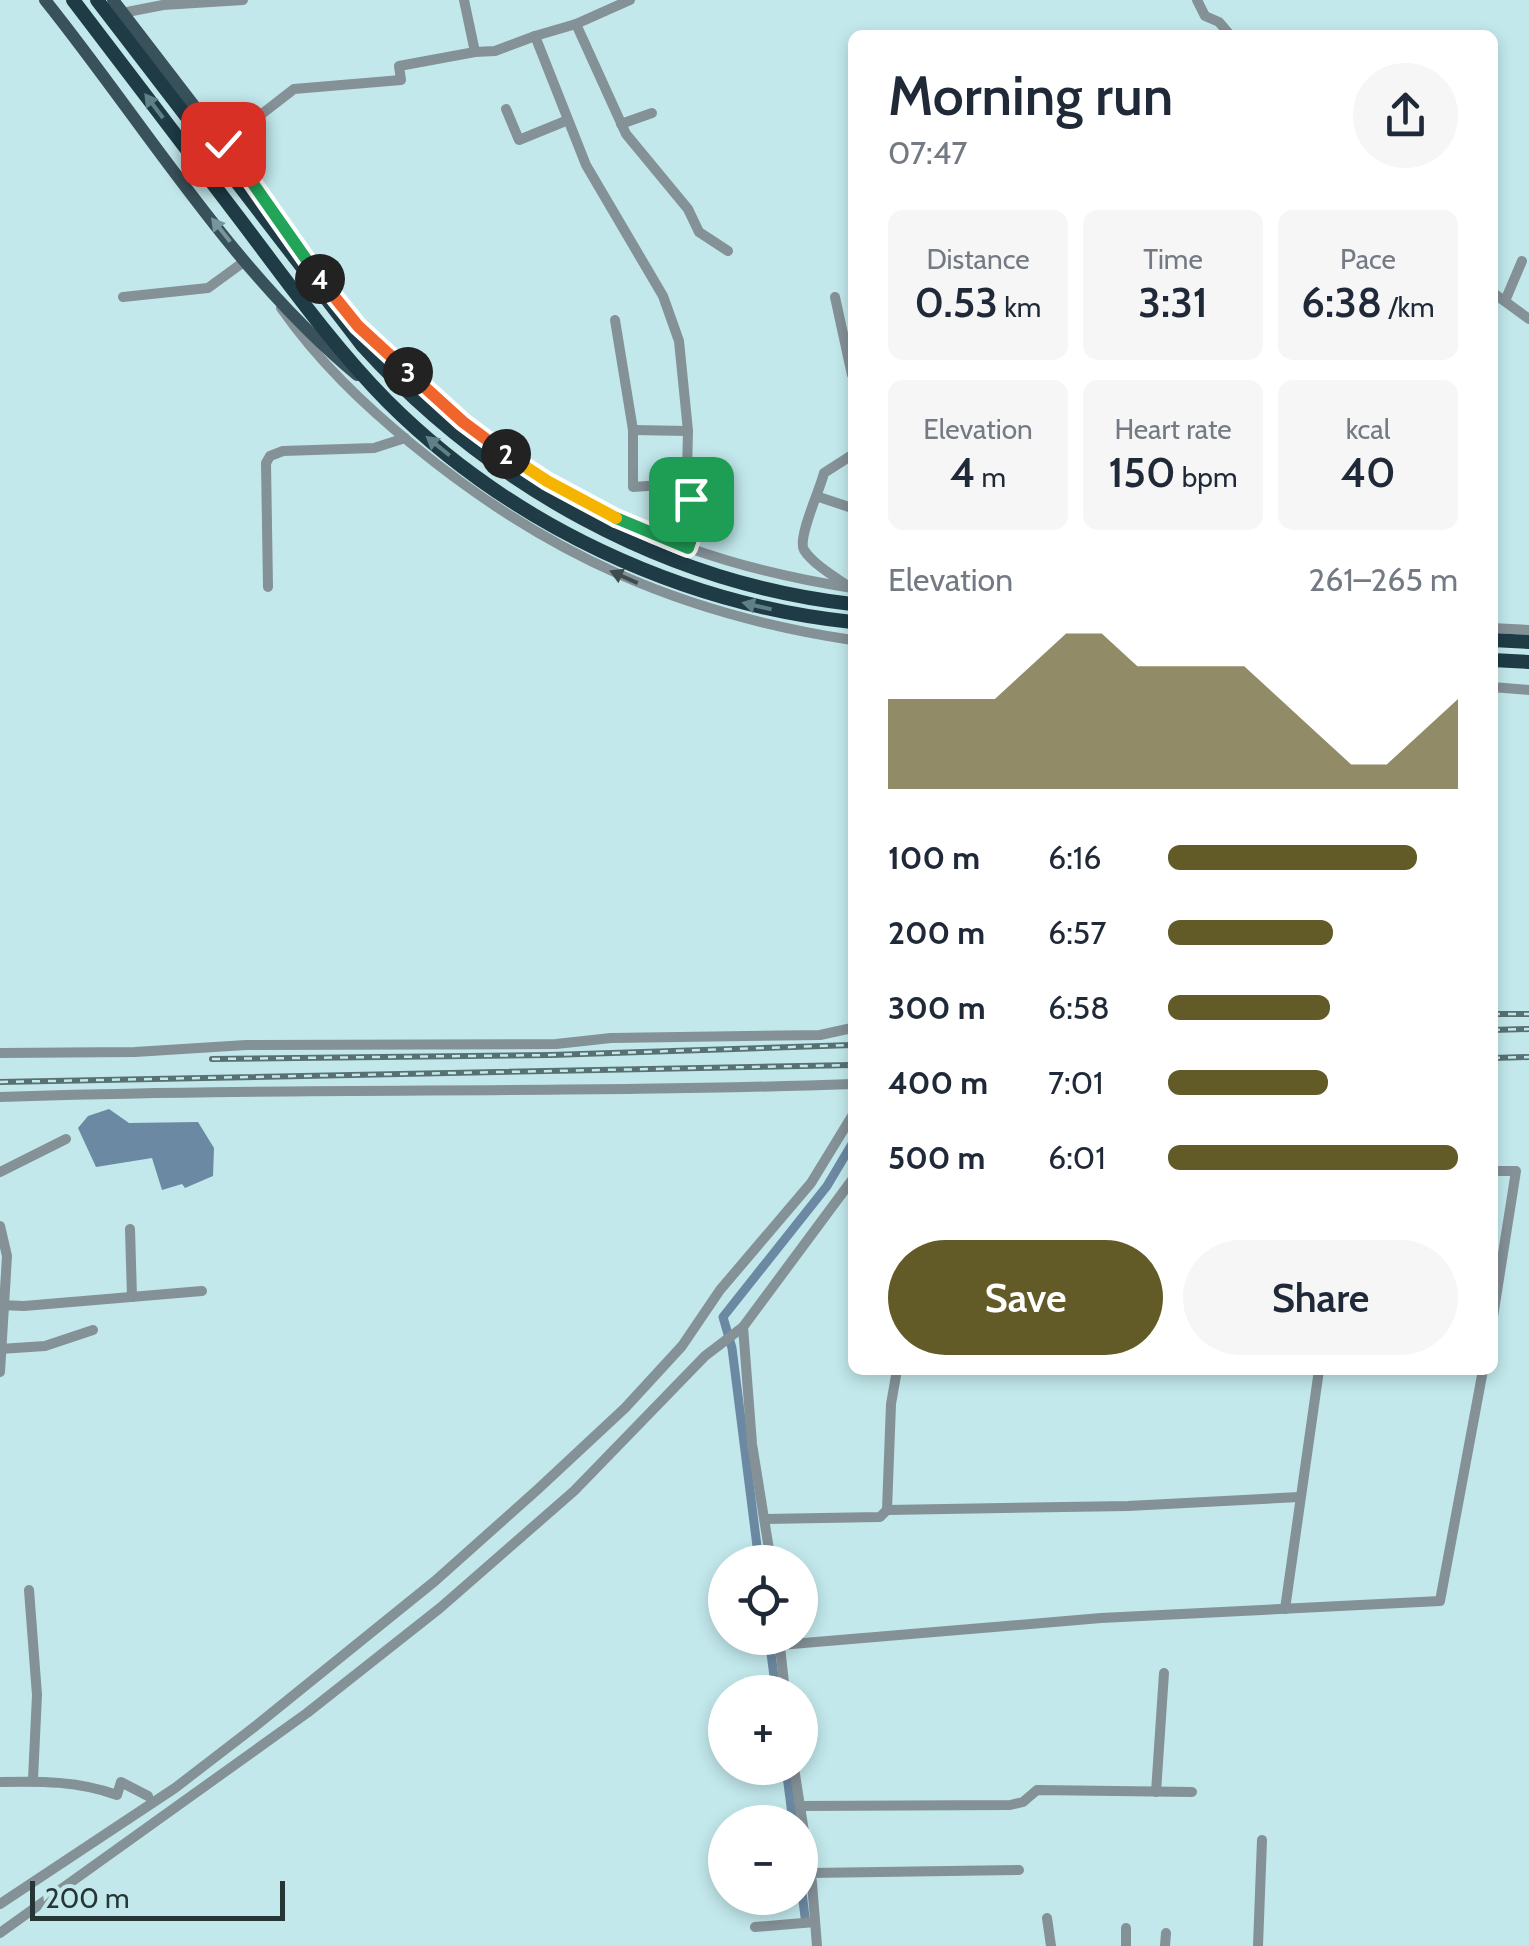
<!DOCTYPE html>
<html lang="en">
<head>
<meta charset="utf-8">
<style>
	body { margin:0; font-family:Cabin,sans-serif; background:#f6f6f7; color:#1f2937; height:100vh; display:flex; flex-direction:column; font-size:38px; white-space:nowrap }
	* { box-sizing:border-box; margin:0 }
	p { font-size:32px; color:#747a83 }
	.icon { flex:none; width:55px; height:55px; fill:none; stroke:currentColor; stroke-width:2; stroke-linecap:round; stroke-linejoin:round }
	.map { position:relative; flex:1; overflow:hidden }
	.details { position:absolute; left:848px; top:30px; width:650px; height:1345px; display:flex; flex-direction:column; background:#fff; border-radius:15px; box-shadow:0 5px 15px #0003 }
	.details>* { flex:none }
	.controls { position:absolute; left:708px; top:1545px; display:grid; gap:20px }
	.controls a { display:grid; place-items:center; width:110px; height:110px; border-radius:50%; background:#fff; box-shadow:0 5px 15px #0003; font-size:50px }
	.scale { position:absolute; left:30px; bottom:25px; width:255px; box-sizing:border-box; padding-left:10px; border:5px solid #263536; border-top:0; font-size:28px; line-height:35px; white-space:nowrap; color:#263536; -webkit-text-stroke:8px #c2e8eb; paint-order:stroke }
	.pin { position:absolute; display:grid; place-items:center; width:85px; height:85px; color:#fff; margin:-42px; border-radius:20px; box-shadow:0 5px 15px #0006 }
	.km { position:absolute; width:50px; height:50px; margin:-25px; border-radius:50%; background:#222; color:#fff; font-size:28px; line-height:50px; text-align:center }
	.round { display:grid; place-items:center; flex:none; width:105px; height:105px; border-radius:52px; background:#f6f6f7 }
	.headline { display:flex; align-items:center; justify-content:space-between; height:170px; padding:0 40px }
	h1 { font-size:55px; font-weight:600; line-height:75px }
	.metrics { display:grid; grid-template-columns:repeat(3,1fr); gap:15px; height:170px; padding:10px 40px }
	.metrics div { display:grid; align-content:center; border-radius:15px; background:#f6f6f7; text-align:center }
	.metrics b { font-size:42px; font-weight:600 }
	.metrics small { font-size:28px; font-weight:400 }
	.metrics p { font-size:28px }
	.chart { height:280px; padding:20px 40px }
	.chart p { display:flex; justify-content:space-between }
	.chart svg { width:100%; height:180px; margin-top:10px; fill:#635b27; opacity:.7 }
	.primary-button { display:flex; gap:20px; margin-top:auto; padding:20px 40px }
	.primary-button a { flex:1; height:115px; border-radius:60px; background:#635b27; color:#fff; font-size:40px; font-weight:600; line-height:115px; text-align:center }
	.primary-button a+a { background:#f6f6f7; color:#1f2937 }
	ul { padding:0 40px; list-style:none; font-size:32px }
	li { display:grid; grid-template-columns:160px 120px 1fr; align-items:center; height:75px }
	li i { height:25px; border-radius:12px; background:#635b27 }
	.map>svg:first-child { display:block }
	.water { fill:#6b89a2 }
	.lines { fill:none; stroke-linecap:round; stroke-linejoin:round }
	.canal { stroke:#6b89a2; stroke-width:9 }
	.minor { stroke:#849197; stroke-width:10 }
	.major { stroke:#39515b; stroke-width:12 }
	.highway { stroke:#1e3b46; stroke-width:14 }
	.rail-casing { stroke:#597072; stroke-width:6 }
	.rail { stroke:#c2e8eb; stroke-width:2.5; stroke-dasharray:8; stroke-linecap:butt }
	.oneway { fill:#608088 }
	.oneway2 { fill:#77959c }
	.oneway3 { fill:#3e4c4e }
	.split-1-casing { stroke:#fff; stroke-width:20 }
	.split-2-casing { stroke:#fff; stroke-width:20 }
	.split-3-casing { stroke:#fff; stroke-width:20 }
	.split-4-casing { stroke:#fff; stroke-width:20 }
	.split-5-casing { stroke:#fff; stroke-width:20 }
	.split-6-casing { stroke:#fff; stroke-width:20 }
	.split-1 { stroke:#22a559; stroke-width:12 }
	.split-2 { stroke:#f5b400; stroke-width:12 }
	.split-3 { stroke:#f0652b; stroke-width:12 }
	.split-4 { stroke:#f0652b; stroke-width:12 }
	.split-5 { stroke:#22a559; stroke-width:12 }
	.split-6 { stroke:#f5b400; stroke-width:12 }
</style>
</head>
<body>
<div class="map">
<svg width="1529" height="1946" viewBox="0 0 1529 1946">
	<rect width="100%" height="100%" fill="#c2e8eb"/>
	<polygon class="water" points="109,1109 129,1123 198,1122 214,1148 213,1176 185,1188 182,1184 162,1190 152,1158 96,1167 78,1128 88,1116"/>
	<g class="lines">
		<g class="canal">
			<polyline points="759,1562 732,1348 723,1317 827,1186 852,1144"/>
			<polyline points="769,1638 776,1692"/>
			<polyline points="786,1768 793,1822"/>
			<polyline points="800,1876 805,1917"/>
		</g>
		<g class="minor">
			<polyline points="464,0 475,52 495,51 535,36 586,165 663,296 679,341 688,431 687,471 695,527 687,548"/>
			<polyline points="1197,0 1205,16 1219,22 1230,35"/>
			<polyline points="122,13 163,5 243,0"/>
			<polyline points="576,24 630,0"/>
			<polyline points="535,36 576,24 626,134 688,209 699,232 728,251"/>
			<polyline points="506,109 519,140 568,120"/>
			<polyline points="621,124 652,113"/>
			<polyline points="223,144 294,89 401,80 399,66 475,52"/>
			<path d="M323,282C353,322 387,353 424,386C556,503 678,561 852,588"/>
			<polyline points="1492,292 1529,319"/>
			<polyline points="123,297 208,288 245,261"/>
			<polyline points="835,297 852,375"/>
			<polyline points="1505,301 1522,261"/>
			<path d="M281,308C318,361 363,404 413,445C547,555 681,614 852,640"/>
			<polyline points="615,320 633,430 633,487 690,483"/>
			<polyline points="633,430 688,431"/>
			<polyline points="819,497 852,508"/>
			<path d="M848,586C835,577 813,564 804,550C797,538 820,490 824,473L852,455"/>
			<polyline points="268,587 266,463 270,456 283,451 374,448 405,438"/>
			<polyline points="1492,628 1529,630"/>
			<polyline points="1492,687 1529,690"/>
			<polyline points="0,1053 135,1052 246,1045 556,1044 611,1038 820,1035 852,1028"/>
			<path d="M0,1097C284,1087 569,1094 852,1084"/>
			<polyline points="1492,1171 1516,1171 1492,1323"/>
			<polyline points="0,1172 66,1139"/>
			<polyline points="0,1226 7,1256 0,1372"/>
			<polyline points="130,1229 132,1297"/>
			<polyline points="0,1305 24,1306 202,1291"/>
			<polyline points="743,1327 752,1444 771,1562"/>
			<polyline points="0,1349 45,1346 93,1330"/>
			<polyline points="887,1510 891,1404 897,1370"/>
			<polyline points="765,1519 880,1517 887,1510 1128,1506 1299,1497"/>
			<polyline points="29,1590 37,1695 33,1779"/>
			<polyline points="1285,1609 1319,1370"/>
			<polyline points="779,1638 785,1692"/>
			<polyline points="780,1645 1101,1618 1440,1601 1483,1370"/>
			<polyline points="794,1768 812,1883 817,1946"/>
			<path d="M0,1782C41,1781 78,1781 117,1795L121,1782L148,1796"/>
			<polyline points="1156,1792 1164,1673"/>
			<polyline points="800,1806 1010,1805 1023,1802 1037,1790 1192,1792"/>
			<polyline points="810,1873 1019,1870"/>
			<polyline points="0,1904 175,1788 253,1728 435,1581 537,1490 625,1408 682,1346 720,1290 811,1183 852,1116"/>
			<polyline points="1047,1918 1051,1946"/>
			<polyline points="755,1927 815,1922"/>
			<polyline points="0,1933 307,1713 440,1608 574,1491 705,1356 743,1327 852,1180"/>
			<polyline points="1126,1946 1126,1928"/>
			<polyline points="1165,1946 1166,1933"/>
			<polyline points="1258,1946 1262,1840"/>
		</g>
		<g class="major">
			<path d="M45,0C146,126 232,271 357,375"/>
			<polyline points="113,0 265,198 325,287"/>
		</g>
		<g class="highway">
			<path d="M73,0C128,73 184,145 239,218C286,280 332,345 387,401C510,524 680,604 852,622"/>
			<path d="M97,0L362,345C489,485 664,583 852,604"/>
			<polyline points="1492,640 1529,642"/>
			<polyline points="1492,660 1529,662"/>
		</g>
		<defs>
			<g id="rail">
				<polyline points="1492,1014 1529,1014"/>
				<polyline points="1492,1030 1529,1029"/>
				<polyline points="1492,1058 1529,1057"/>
				<polyline points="212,1059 551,1055 852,1045"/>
				<polyline points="0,1082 852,1065"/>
			</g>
		</defs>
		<use href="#rail" class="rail-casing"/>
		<use href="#rail" class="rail"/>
	</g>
	<defs><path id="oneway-solid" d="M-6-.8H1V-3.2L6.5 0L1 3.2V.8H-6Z" transform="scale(2.5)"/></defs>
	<g class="oneway">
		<use href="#oneway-solid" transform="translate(154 106) rotate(-127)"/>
		<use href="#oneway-solid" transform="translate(438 446) rotate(-141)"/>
		<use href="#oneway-solid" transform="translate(757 606) rotate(-167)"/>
	</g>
	<use class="oneway2" href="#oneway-solid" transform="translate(221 230) rotate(-128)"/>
	<use class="oneway3" href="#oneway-solid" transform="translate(624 577) rotate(-156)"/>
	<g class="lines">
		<defs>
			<polyline id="split-1" points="616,518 688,548 695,527 691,499"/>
			<polyline id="split-2" points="506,454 547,481 616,518"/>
			<polyline id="split-3" points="408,372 463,422 506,454"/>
			<polyline id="split-4" points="320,279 358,326 408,372"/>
			<polyline id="split-5" points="247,175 320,279"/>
			<polyline id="split-6" points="223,144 247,175"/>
		</defs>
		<use href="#split-1" class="split-1-casing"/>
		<use href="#split-2" class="split-2-casing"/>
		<use href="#split-3" class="split-3-casing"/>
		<use href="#split-4" class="split-4-casing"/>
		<use href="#split-5" class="split-5-casing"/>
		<use href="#split-6" class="split-6-casing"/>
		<use href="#split-1" class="split-1"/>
		<use href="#split-2" class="split-2"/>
		<use href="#split-3" class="split-3"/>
		<use href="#split-4" class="split-4"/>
		<use href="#split-5" class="split-5"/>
		<use href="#split-6" class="split-6"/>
	</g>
</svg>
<div class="controls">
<a><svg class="icon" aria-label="locate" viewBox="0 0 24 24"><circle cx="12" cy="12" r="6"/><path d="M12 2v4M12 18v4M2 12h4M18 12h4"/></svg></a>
<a>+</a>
<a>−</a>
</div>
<div class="scale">200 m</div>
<div class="pin" style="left:691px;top:499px;background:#1e9e55"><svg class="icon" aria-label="arrive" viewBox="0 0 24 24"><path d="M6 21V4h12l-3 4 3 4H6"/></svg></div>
<div class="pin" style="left:223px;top:144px;background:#d93025"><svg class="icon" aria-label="check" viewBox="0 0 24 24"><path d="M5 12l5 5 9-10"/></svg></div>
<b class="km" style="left:506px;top:454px">2</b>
<b class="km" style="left:408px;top:372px">3</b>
<b class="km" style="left:320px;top:279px">4</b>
<section class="details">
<div class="headline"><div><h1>Morning run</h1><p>07:47</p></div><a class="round"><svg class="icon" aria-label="share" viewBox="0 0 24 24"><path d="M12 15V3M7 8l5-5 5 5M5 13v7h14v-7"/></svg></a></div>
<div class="metrics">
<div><p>Distance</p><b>0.53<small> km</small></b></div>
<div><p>Time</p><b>3:31</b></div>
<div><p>Pace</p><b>6:38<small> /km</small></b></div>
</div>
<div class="metrics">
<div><p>Elevation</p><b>4<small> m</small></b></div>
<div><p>Heart rate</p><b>150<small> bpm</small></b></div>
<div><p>kcal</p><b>40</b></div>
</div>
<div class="chart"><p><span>Elevation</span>261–265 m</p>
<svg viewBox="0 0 160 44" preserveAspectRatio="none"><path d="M0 44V22L10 22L20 22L30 22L40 14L50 6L60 6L70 14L80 14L90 14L100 14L110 22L120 30L130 38L140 38L150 30L160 22V44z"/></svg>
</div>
<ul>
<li><b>100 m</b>6:16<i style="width:86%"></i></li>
<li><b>200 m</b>6:57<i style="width:57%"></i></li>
<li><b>300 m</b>6:58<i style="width:56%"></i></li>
<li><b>400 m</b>7:01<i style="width:55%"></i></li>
<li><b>500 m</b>6:01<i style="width:100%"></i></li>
</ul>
<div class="primary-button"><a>Save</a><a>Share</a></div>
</section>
</div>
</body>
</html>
